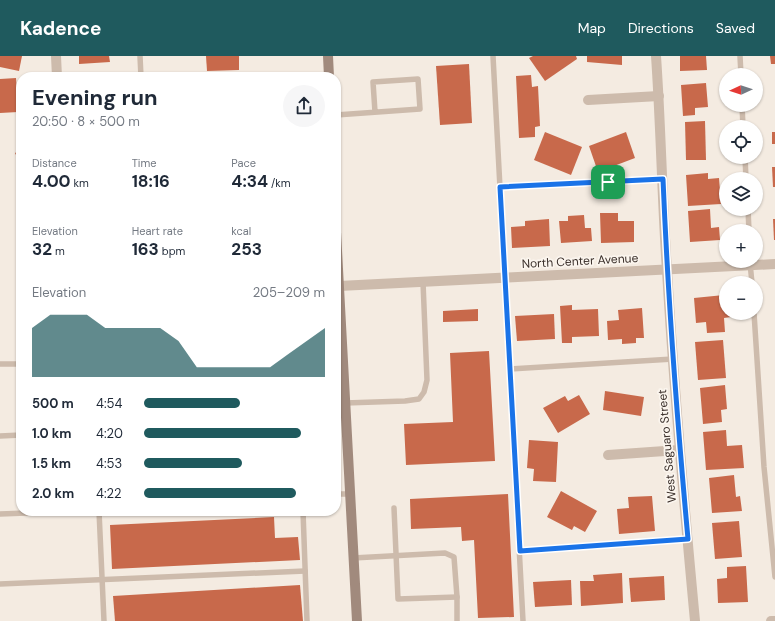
<!DOCTYPE html>
<html lang="en">
<head>
<meta charset="utf-8">
<style>
	body { margin:0; font-family:"DM Sans",sans-serif; background:#f6f6f7; color:#1f2937; height:100vh; display:flex; flex-direction:column; font-size:15px; white-space:nowrap }
	* { box-sizing:border-box; margin:0 }
	p { font-size:13px; color:#747a83 }
	.icon { flex:none; width:22px; height:22px; fill:none; stroke:currentColor; stroke-width:2; stroke-linecap:round; stroke-linejoin:round }
	.map { position:relative; flex:1; overflow:hidden }
	.panel { position:absolute; left:16px; top:16px; width:325px; height:444px; display:flex; flex-direction:column; background:#fff; border-radius:16px; box-shadow:0 1px 3px #0004 }
	.panel>* { flex:none }
	.needle { width:26px; rotate:267deg }
	.tools { position:absolute; left:719px; top:12px; display:grid; gap:8px }
	.tools a { display:grid; place-items:center; width:44px; height:44px; border-radius:50%; background:#fff; box-shadow:0 1px 3px #0004; font-size:20px }
	.pin { position:absolute; display:grid; place-items:center; width:34px; height:34px; color:#fff; margin:-17px; border-radius:8px; box-shadow:0 2px 6px #0006 }
	.round { display:grid; place-items:center; flex:none; width:42px; height:42px; border-radius:21px; background:#f6f6f7 }
	.headline { display:flex; align-items:center; justify-content:space-between; height:68px; padding:0 16px }
	h1 { font-size:22px; font-weight:700; line-height:30px }
	.stats { display:grid; grid-template-columns:repeat(3,1fr); gap:6px; height:68px; padding:4px 16px }
	.stats div { display:grid; align-content:center }
	.stats b { font-size:17px; font-weight:700 }
	.stats small { font-size:11px; font-weight:400 }
	.stats p { font-size:11px }
	.chart { height:112px; padding:8px 16px }
	.chart p { display:flex; justify-content:space-between }
	.chart svg { width:100%; height:72px; margin-top:4px; fill:#1f5a5e; opacity:.7 }
	ul { padding:0 16px; list-style:none; font-size:13px }
	li { display:grid; grid-template-columns:64px 48px 1fr; align-items:center; height:30px }
	li i { height:10px; border-radius:5px; background:#1f5a5e }
	header { display:flex; align-items:center; gap:24px; box-sizing:border-box; height:56px; padding:0 20px; background:#1f5a5e; color:#fff }
	header strong { font-size:19px }
	nav { display:flex; gap:22px; margin-inline-start:auto; font-size:14px }
	.map>svg:first-child { display:block }
	.building { fill:#c8694b }
	.lines { fill:none; stroke-linecap:round; stroke-linejoin:round }
	.service { stroke:#cdbbac; stroke-width:5.5 }
	.minor { stroke:#cdbbac; stroke-width:10 }
	.secondary { stroke:#a18a7d; stroke-width:10 }
	.route-casing { stroke:#fff; stroke-width:8 }
	.route { stroke:#1a73e8; stroke-width:5 }
	.labels { text-anchor:middle; stroke-width:3.5; stroke-linejoin:round; paint-order:stroke }
	.street-label { font-size:12px; fill:#3b302b; stroke:#fbf5ee }
</style>
</head>
<body>
<header>
<strong>Kadence</strong>
<nav><a>Map</a><a>Directions</a><a>Saved</a></nav>
</header>
<div class="map">
<svg width="775" height="565" viewBox="0 0 775 565">
	<rect width="100%" height="100%" fill="#f4ebe1"/>
	<g class="building">
		<polygon points="0,0 22,0 19,15 0,11"/>
		<polygon points="79,0 109,0 110,6 79,8"/>
		<polygon points="206,0 239,0 239,14 207,15"/>
		<polygon points="533,0 576,0 577,3 545,25 529,2"/>
		<polygon points="587,0 622,0 622,9 587,6"/>
		<polygon points="680,0 706,0 707,14 680,15"/>
		<polygon points="770,0 775,0 775,8 771,8"/>
		<polygon points="469,8 472,67 440,69 436,10"/>
		<polygon points="272,16 272,21 208,21 208,20"/>
		<polygon points="114,17 114,21 93,21 93,18"/>
		<polygon points="531,19 532,31 538,30 540,70 535,71 535,81 519,82 516,20"/>
		<polygon points="16,22 18,56 0,57 0,23"/>
		<polygon points="706,27 708,51 695,52 695,59 683,60 681,29"/>
		<polygon points="705,65 706,104 686,104 685,66"/>
		<polygon points="545,76 582,91 571,119 534,104"/>
		<polygon points="626,76 635,102 598,116 589,90"/>
		<rect x="772" y="76" width="3" height="12"/>
		<polygon points="21,86 21,101 15,98"/>
		<polygon points="772,111 775,111 775,131 773,131"/>
		<polygon points="708,117 708,123 719,122 721,148 688,150 686,119"/>
		<polygon points="710,153 711,172 719,171 720,184 690,186 688,155"/>
		<polygon points="600,157 618,157 618,165 634,165 634,186 601,187"/>
		<polygon points="584,159 585,172 591,172 592,185 561,187 559,165 568,165 568,160"/>
		<polygon points="549,163 550,190 512,192 511,171 525,170 525,165"/>
		<polygon points="773,163 775,163 775,184 774,184"/>
		<polygon points="724,239 724,248 726,248 726,257 730,257 731,261 724,262 725,276 707,277 706,266 696,267 694,242"/>
		<polygon points="572,249 572,254 598,253 599,280 572,281 572,287 562,287 560,250"/>
		<polygon points="642,252 644,282 636,282 636,287 622,288 622,283 608,284 607,265 619,264 618,254"/>
		<polygon points="478,253 478,265 443,266 443,255"/>
		<polygon points="554,258 555,283 517,285 515,260"/>
		<polygon points="723,284 726,322 698,324 695,286"/>
		<polygon points="489,295 495,405 406,409 404,368 453,366 450,297"/>
		<polygon points="725,329 727,353 721,354 722,366 703,368 700,332"/>
		<polygon points="605,335 644,341 641,360 603,354"/>
		<polygon points="579,339 590,358 558,377 543,352 565,340 568,345"/>
		<polygon points="726,374 727,390 742,389 744,412 706,414 703,376"/>
		<polygon points="529,384 558,386 556,426 533,425 534,413 527,412"/>
		<polygon points="734,419 736,441 740,440 742,455 712,457 709,422"/>
		<polygon points="561,435 597,455 585,476 574,470 572,474 547,461"/>
		<polygon points="508,438 514,561 478,562 474,484 462,485 461,471 411,473 410,443"/>
		<polygon points="652,440 655,475 619,478 617,453 629,452 628,441"/>
		<polygon points="274,461 275,482 298,481 300,504 112,513 110,469"/>
		<polygon points="739,465 742,501 715,503 712,467"/>
		<polygon points="746,510 748,546 718,547 717,523 727,522 727,511"/>
		<polygon points="622,517 623,547 581,550 580,525 594,525 593,519"/>
		<polygon points="664,520 665,544 631,546 629,522"/>
		<polygon points="571,524 572,549 535,551 533,526"/>
		<polygon points="300,529 303,565 115,565 113,540"/>
	</g>
	<g class="lines">
		<g class="service">
			<polyline points="140,0 141,21"/>
			<polyline points="493,0 523,565"/>
			<polyline points="740,0 741,19"/>
			<polyline points="742,49 743,71"/>
			<polyline points="336,59 420,53 418,23 373,26 375,56"/>
			<polyline points="745,101 746,123"/>
			<polyline points="500,131 663,123"/>
			<polyline points="748,153 749,175"/>
			<polyline points="750,207 752,227"/>
			<polyline points="754,257 764,411 775,521"/>
			<polyline points="0,308 21,308"/>
			<polyline points="510,313 673,303"/>
			<polyline points="345,347 405,345 419,343 424,336 427,324 423,226"/>
			<polyline points="0,380 21,379"/>
			<polyline points="336,438 350,438"/>
			<polyline points="394,452 398,543 457,541"/>
			<polyline points="99,455 104,565"/>
			<polyline points="303,455 307,565"/>
			<polyline points="0,458 80,455"/>
			<polyline points="520,495 688,483"/>
			<polyline points="353,502 445,497 454,501 457,541 457,565"/>
			<polyline points="0,528 305,515"/>
		</g>
		<g class="minor">
			<polyline points="56,0 57,21"/>
			<path d="M656,0C661,72 662,143 667,215C674,332 684,448 695,565"/>
			<polyline points="588,44 659,40"/>
			<polyline points="339,230 775,208"/>
			<polyline points="608,399 679,394"/>
			<polyline points="771,565 775,565"/>
		</g>
		<g class="secondary">
			<polyline points="328,0 329,21"/>
			<polyline points="336,176 357,565"/>
		</g>
	</g>
	<g class="lines">
		<defs>
			<path id="route" d="M663,123C668,244 677,363 688,483L520,495L500,131Z"/>
		</defs>
		<use href="#route" class="route-casing"/>
		<use href="#route" class="route"/>
	</g>
	<g class="labels">
		<g class="street-label">
			<text transform="translate(580 205) rotate(-3)" y="4">North Center Avenue</text>
			<text transform="translate(667 390) rotate(-95)" y="4">West Saguaro Street</text>
		</g>
	</g>
</svg>
<div class="tools">
<a><svg class="needle" viewBox="-14 -14 28 28"><path d="M0-13l5 13h-10z" fill="#e53935"/><path d="M0 13l5-13h-10z" fill="#747a83"/></svg></a>
<a><svg class="icon" aria-label="locate" viewBox="0 0 24 24"><circle cx="12" cy="12" r="6"/><path d="M12 2v4M12 18v4M2 12h4M18 12h4"/></svg></a>
<a><svg class="icon" aria-label="layers" viewBox="0 0 24 24"><path d="M12 4l9 5-9 5-9-5zM3 14l9 5 9-5"/></svg></a>
<a>+</a>
<a>−</a>
</div>
<div class="pin" style="left:608px;top:126px;background:#1e9e55"><svg class="icon" aria-label="arrive" viewBox="0 0 24 24"><path d="M6 21V4h12l-3 4 3 4H6"/></svg></div>
<section class="panel">
<div class="headline"><div><h1>Evening run</h1><p>20:50 · 8 × 500 m</p></div><a class="round"><svg class="icon" aria-label="share" viewBox="0 0 24 24"><path d="M12 15V3M7 8l5-5 5 5M5 13v7h14v-7"/></svg></a></div>
<div class="stats">
<div><p>Distance</p><b>4.00<small> km</small></b></div>
<div><p>Time</p><b>18:16</b></div>
<div><p>Pace</p><b>4:34<small> /km</small></b></div>
</div>
<div class="stats">
<div><p>Elevation</p><b>32<small> m</small></b></div>
<div><p>Heart rate</p><b>163<small> bpm</small></b></div>
<div><p>kcal</p><b>253</b></div>
</div>
<div class="chart"><p><span>Elevation</span>205–209 m</p>
<svg viewBox="0 0 160 44" preserveAspectRatio="none"><path d="M0 44V14L10 6L20 6L30 6L40 14L50 14L60 14L70 14L80 22L90 38L100 38L110 38L120 38L130 38L140 30L150 22L160 14V44z"/></svg>
</div>
<ul>
<li><b>500 m</b>4:54<i style="width:53%"></i></li>
<li><b>1.0 km</b>4:20<i style="width:87%"></i></li>
<li><b>1.5 km</b>4:53<i style="width:54%"></i></li>
<li><b>2.0 km</b>4:22<i style="width:84%"></i></li>
</ul>
</section>
</div>
</body>
</html>
